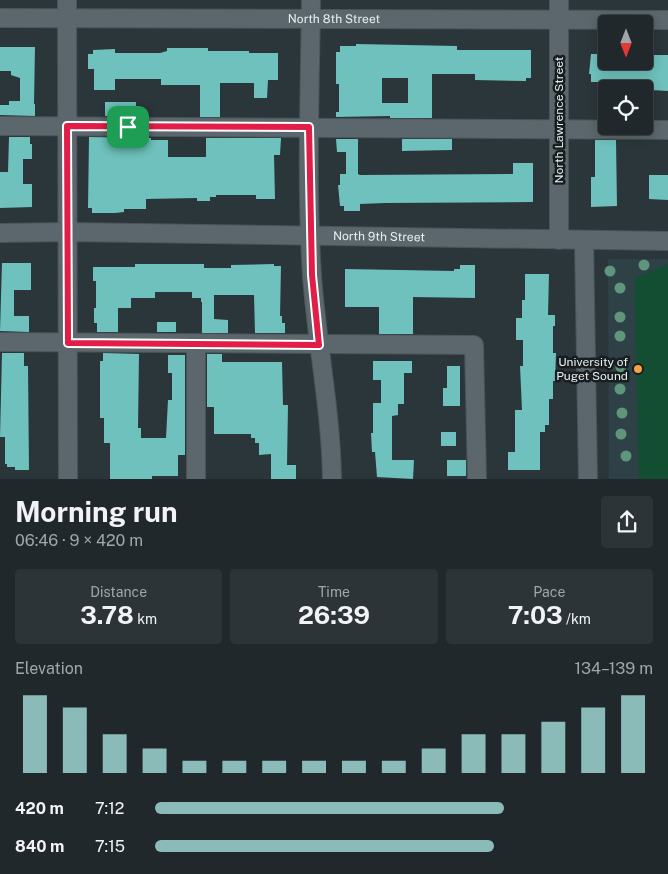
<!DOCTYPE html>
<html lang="en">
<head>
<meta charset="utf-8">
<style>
	body { margin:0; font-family:"Public Sans",sans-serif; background:#2d3438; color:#f1f3f6; height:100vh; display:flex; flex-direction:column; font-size:19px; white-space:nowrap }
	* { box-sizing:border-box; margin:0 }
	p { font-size:16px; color:#a2a6a9 }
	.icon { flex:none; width:28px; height:28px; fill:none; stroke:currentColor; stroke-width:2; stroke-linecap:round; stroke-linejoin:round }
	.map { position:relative; height:479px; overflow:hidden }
	.details { display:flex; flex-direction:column; background:#20282c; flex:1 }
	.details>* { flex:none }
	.needle { width:32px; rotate:180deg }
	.tools { position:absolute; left:598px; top:15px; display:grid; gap:10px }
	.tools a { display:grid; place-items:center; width:55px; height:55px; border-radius:5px; background:#20282c; box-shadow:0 2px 12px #0003,0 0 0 1px #3d4448; font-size:25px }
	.pin { position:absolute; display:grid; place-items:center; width:42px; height:42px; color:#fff; margin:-21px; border-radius:10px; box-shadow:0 2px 8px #0006 }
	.round { display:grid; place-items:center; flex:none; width:52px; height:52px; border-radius:5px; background:#2d3438 }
	.head { display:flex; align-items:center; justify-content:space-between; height:85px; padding:0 15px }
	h1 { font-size:28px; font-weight:700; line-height:38px }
	.stats { display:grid; grid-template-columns:repeat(3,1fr); gap:8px; height:85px; padding:5px 15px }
	.stats div { display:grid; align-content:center; border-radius:5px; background:#2d3438; text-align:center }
	.stats b { font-size:25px; font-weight:700 }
	.stats small { font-size:14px; font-weight:400 }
	.stats p { font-size:14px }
	.chart { height:140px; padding:10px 15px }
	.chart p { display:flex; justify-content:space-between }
	.chart svg { width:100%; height:90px; margin-top:5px; stroke:#8bbbb9; stroke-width:6 }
	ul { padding:0 15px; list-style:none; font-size:16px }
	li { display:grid; grid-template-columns:80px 60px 1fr; align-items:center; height:38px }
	li i { height:12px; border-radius:6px; background:#8bbbb9 }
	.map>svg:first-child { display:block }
	.built { fill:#2d4147 }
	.green { fill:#134e33 }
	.building { fill:#6ec1bc; fill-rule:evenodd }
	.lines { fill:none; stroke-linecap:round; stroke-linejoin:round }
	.minor-casing { stroke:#4a5458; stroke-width:20 }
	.minor { stroke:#5b676c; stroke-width:18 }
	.tree { fill:#5e957b }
	.route-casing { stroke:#fff; stroke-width:10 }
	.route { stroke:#e11d48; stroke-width:6 }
	.poi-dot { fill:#f5a246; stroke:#181d1f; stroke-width:2 }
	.labels { text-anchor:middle; stroke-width:5; stroke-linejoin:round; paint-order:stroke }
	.street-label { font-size:12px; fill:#e7eff1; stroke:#181d1f }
	.poi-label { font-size:12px; fill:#e7eff1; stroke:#181d1f; text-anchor:end }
</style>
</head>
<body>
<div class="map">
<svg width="668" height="479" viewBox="0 0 668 479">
	<rect width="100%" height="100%" fill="#2b363a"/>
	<polygon class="built" points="608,259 668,259 668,479 609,479"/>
	<polygon class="green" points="668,264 668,479 639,479 634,279"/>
	<g class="building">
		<path d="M356,44L457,46V50H531V78H526V81L475,80V74H432V118H390V116L336,117V112H339V84H336V52H340V46H356ZM382,78H408V103H382Z"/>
		<polygon points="0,47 35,47 34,104 35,104 35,116 0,115 0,105 9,105 9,101 20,101 20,78 11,75 11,71 0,71"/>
		<polygon points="167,48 208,48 208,51 249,51 249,53 278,53 278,80 268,80 267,98 254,98 254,83 220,83 220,117 200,117 200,85 161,85 161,79 115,79 115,90 94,90 94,69 88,69 88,54 93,54 93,50 115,49 115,53 160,53 167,51"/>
		<polygon points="591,54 606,54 606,61 644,61 644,55 668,55 668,91 633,89 633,86 623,86 623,82 591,82 591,74 589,74"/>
		<rect x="105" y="102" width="31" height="14"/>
		<polygon points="9,137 30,137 30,144 32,144 32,159 23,159 23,184 32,184 32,207 0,208 0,172 8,172"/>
		<polygon points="89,137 151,138 151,140 168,140 168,157 206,157 206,138 281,138 280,155 274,155 275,199 256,199 256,195 216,195 216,197 210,197 210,201 197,201 197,198 146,199 146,209 124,209 124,212 115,213 92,213 92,208 88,208"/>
		<polygon points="336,139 358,139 358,174 360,175 513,174 513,163 533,163 533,202 385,203 360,204 360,211 344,211 344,206 340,206 338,185 340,185 340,174 346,174 346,152 337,152"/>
		<polygon points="402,139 452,139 452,150 402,151"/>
		<polygon points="595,140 616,140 617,206 591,207 591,177 595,177"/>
		<polygon points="649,175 668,175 668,200 649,199"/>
		<polygon points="2,263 31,263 31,290 14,290 14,316 29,316 29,332 0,331"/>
		<polygon points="135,264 204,264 204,268 231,268 231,265 274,264 274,266 281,266 280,316 282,316 282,323 285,323 285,333 255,333 254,295 214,295 214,319 228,320 228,333 202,333 202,302 201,302 201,298 192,298 192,292 155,292 155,298 131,298 131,308 118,308 118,332 97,332 97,323 94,323 94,308 96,308 96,281 93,281 93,267 135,267"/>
		<polygon points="460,265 475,265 475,298 413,297 413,334 379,334 379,307 345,307 345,269 454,271 454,269 460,269"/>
		<polygon points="525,274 549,274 548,315 555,315 555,326 553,326 553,353 556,353 555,381 553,381 553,399 549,399 549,425 545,425 545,432 540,432 540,470 508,470 508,452 515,452 515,410 522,410 520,366 523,366 523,340 516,340 516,318 522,318 522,300 525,300"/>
		<rect x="157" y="322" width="19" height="10"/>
		<polygon points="2,353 24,353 24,366 28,366 29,470 15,470 15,467 7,467 7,464 5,464 5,437 0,437"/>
		<polygon points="103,353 139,354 138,428 141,428 141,438 166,438 168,400 172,400 172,373 168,373 168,355 185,355 185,455 178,455 178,476 152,476 152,479 110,479 110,443 104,443 104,418 100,418 100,361 103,361"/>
		<polygon points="207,354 222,354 222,362 282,362 283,405 288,405 287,465 296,465 296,479 271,479 271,454 259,455 259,443 255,443 255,438 251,438 251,434 214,434 214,407 207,407"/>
		<polygon points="373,361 412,361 412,373 404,373 404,404 398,404 398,415 392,416 392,460 414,460 413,479 377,477 375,452 372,452 371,433 373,433 373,403 381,403 381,380 373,380"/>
		<polygon points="447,366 460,366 460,406 443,406 443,388 447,388"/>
		<rect x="441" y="432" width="15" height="14"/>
		<rect x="447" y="460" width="19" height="16"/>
	</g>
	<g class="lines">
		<defs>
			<g id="minor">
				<polyline points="67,0 68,479"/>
				<path d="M311,0C310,92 306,184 312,276C317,344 331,411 332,479"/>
				<polyline points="559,0 559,240"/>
				<path id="s1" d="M0,18L668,20"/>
				<polyline points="0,126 668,130"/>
				<path id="s2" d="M0,233L68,232L668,241"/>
				<polyline points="584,240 588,479"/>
				<polyline points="0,342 474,345 477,479"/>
				<polyline points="196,479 196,344"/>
			</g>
		</defs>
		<use href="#minor" class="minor-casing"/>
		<use href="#minor" class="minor"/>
	</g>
	<g class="tree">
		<circle cx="644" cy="265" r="5.5"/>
		<circle cx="610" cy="271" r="5.5"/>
		<circle cx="620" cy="288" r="5.5"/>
		<circle cx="620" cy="317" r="5.5"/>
		<circle cx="620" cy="336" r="5.5"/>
		<circle cx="621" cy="367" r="5.5"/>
		<circle cx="620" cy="389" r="5.5"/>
		<circle cx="622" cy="413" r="5.5"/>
		<circle cx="621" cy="434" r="5.5"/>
		<circle cx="626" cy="456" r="5.5"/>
	</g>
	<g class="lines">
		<defs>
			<polygon id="route" points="67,126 309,127 312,275 319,345 68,343"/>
		</defs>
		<use href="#route" class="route-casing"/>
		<use href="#route" class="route"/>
	</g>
	<circle class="poi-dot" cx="638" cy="369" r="5"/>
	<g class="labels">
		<g class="street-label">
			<text dy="4" stroke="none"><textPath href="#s1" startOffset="334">North 8th Street</textPath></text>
			<text transform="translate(559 120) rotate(-90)" y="4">North Lawrence Street</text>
			<text dy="4" stroke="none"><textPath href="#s2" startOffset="379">North 9th Street</textPath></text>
		</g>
		<g class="poi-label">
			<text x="628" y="366">University of<tspan x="628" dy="14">Puget Sound</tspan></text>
		</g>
	</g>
</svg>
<div class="tools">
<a><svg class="needle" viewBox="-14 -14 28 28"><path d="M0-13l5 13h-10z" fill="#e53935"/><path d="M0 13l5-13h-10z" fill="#a2a6a9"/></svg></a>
<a><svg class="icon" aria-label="locate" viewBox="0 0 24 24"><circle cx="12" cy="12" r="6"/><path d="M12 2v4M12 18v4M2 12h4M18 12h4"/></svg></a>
</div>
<div class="pin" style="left:128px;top:127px;background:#1e9e55"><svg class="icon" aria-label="arrive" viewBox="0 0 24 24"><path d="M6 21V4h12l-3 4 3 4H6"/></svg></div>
</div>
<section class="details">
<div class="head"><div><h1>Morning run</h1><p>06:46 · 9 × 420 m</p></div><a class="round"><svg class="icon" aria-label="share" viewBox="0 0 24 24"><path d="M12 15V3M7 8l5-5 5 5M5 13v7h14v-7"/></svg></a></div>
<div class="stats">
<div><p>Distance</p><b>3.78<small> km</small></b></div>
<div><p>Time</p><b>26:39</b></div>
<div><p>Pace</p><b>7:03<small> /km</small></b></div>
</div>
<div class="chart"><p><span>Elevation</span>134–139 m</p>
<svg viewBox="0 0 160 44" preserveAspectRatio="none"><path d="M5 44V6M15 44V12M25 44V25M35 44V32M45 44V38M55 44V38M65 44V38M75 44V38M85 44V38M95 44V38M105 44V32M115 44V25M125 44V25M135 44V19M145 44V12M155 44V6"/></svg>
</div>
<ul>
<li><b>420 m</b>7:12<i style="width:70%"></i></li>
<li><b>840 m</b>7:15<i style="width:68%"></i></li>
</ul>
</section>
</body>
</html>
